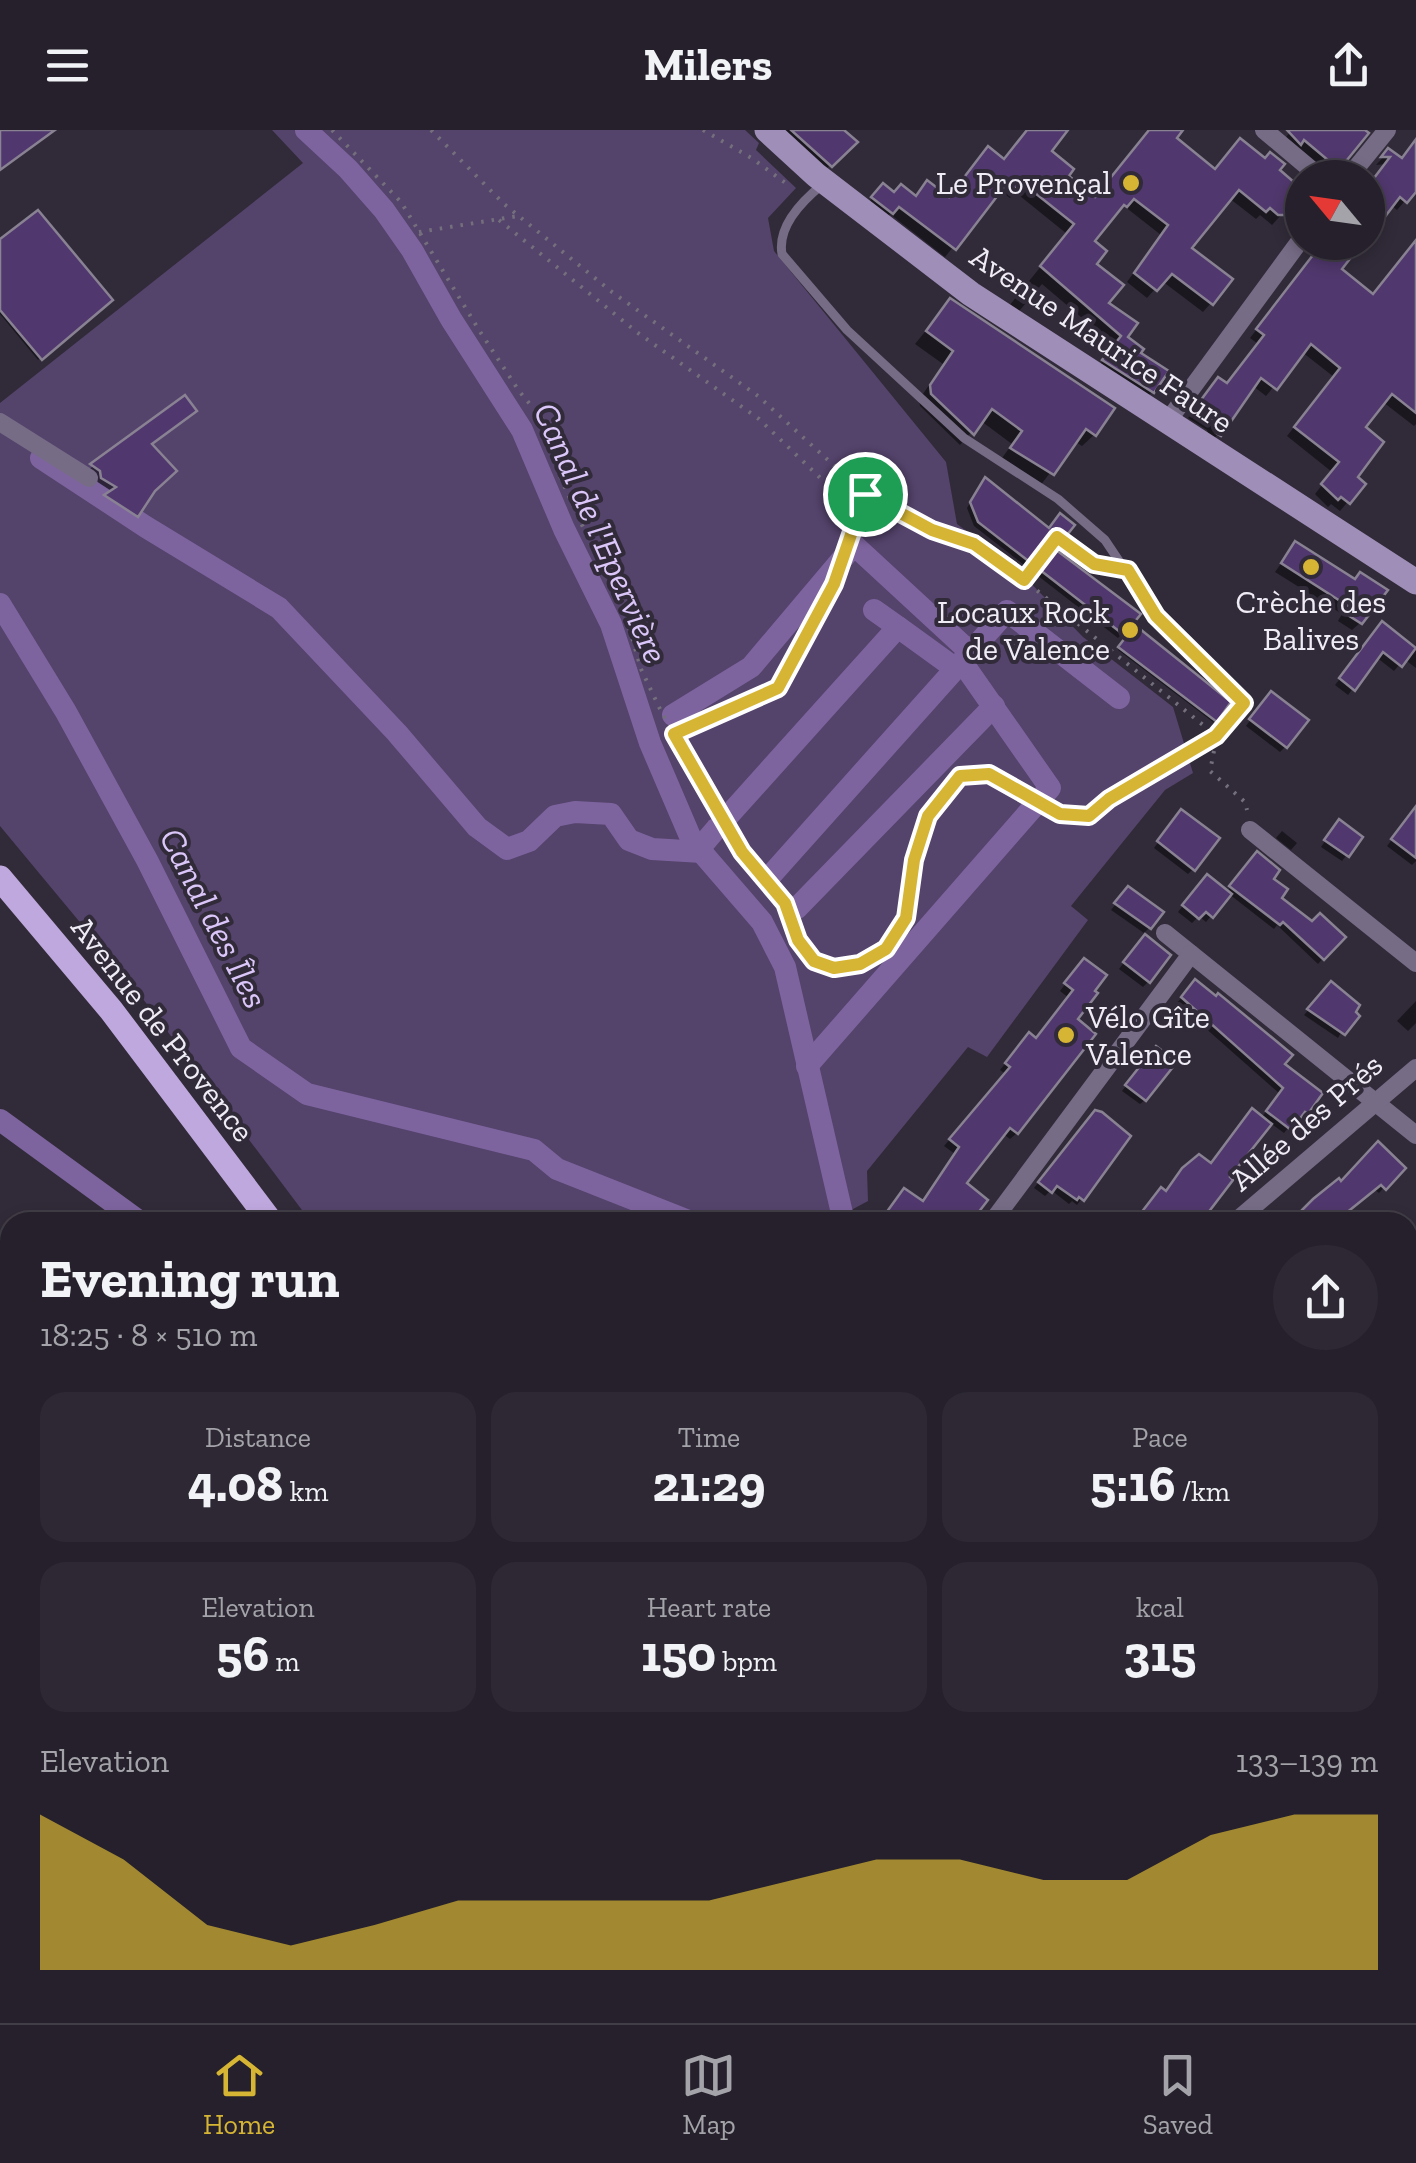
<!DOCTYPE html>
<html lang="en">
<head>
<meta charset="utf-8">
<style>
	body { margin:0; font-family:"Zilla Slab",serif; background:#2d2833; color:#f1f3f6; height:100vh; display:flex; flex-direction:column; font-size:38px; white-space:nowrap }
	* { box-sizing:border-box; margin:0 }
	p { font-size:32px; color:#a3a3a9 }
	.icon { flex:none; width:55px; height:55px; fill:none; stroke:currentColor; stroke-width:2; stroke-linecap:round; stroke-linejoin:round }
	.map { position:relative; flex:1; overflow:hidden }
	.details { position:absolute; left:0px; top:1082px; width:1418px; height:812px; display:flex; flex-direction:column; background:#25202b; border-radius:30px 30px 0 0; box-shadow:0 5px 15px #0003,0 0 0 2px #423e47 }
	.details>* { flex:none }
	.needle { width:65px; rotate:299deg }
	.tools { position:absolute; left:1285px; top:30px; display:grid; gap:20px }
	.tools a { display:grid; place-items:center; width:100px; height:100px; border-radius:50%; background:#25202b; box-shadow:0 5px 15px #0003,0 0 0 2px #423e47; font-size:50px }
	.pin { position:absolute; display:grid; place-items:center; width:85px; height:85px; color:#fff; margin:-42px; border:5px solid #fff; border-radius:50%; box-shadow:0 2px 10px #0007 }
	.round { display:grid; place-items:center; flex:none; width:105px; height:105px; border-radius:52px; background:#2d2833 }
	.summary { display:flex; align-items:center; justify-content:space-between; height:170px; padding:0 40px }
	h1 { font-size:55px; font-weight:700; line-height:75px }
	.stats { display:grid; grid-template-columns:repeat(3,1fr); gap:15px; height:170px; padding:10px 40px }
	.stats div { display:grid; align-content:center; border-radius:25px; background:#2d2833; text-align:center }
	.stats b { font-size:50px; font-weight:700 }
	.stats small { font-size:28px; font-weight:400 }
	.stats p { font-size:28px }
	.chart { height:280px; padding:20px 40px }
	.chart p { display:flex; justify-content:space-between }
	.chart svg { width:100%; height:180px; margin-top:10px; fill:#d6b534; opacity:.7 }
	header { display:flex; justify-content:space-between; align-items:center; height:130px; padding:0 40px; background:#25202b; font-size:45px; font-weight:700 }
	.tabs { display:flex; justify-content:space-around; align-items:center; height:140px; border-top:2px solid #423e47; background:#25202b; font-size:28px; color:#a3a3a9 }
	.tabs a { display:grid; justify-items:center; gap:5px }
	.tabs .on { color:#d6b534 }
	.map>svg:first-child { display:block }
	.green { fill:#54436b }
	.forest { fill:#725992 }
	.shadow { fill:#0007 }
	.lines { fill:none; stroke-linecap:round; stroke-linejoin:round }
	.canal { stroke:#7e649f; stroke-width:22 }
	.building { fill:#50376d; stroke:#898293; stroke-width:2.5 }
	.path { stroke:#746f7c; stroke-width:4; stroke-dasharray:2.5 8; stroke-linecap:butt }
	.lane { stroke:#766c86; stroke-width:9 }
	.street { stroke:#766c86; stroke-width:18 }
	.secondary { stroke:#9f8eb8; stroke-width:25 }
	.primary { stroke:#bfa8de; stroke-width:25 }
	.highway { stroke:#d9c4f8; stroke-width:30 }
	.route-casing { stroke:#fff; stroke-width:20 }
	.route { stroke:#d6b534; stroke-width:12 }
	.poi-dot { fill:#d6b534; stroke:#312b39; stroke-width:4 }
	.labels { text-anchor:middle; stroke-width:8; stroke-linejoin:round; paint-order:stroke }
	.poi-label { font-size:32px; fill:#f0ecf6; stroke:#312b39; text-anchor:end }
	.street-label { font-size:32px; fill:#f0ecf6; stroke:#312b39 }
	.water-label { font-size:35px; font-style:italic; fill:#dbc6f9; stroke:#312b39 }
</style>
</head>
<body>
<header><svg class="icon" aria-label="menu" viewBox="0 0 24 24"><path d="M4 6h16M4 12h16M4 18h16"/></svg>Milers<svg class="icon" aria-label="share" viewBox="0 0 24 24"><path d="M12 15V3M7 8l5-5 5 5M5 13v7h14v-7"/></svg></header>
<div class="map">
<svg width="1416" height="1893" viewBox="0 0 1416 1893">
	<rect width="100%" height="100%" fill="#312b39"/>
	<g class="green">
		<polygon points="272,0 745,0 759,13 756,20 796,58 768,88 774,121 946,332 957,394 1016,438 1083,507 1173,577 1193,643 1165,660 1071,776 1088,790 987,927 968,917 867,1041 868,1071 829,1092 311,1092 137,861 0,696 0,273 303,33"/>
		<polygon points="10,1162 10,1416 0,1407 0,1169"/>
	</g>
	<polygon class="forest" points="1416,1374 1416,1893 1128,1893 1126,1885 1408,1885 1408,1381"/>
	<g class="shadow">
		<polygon points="783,0 840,0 854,13 826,39"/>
		<polygon points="1026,0 1065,0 1048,22 1065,47 1095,69 1150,0 1180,0 1173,9 1214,41 1276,41 1302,62 1272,95 1260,85 1256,89 1229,68 1188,119 1211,173 1203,182 1162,151 1147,168 1127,152 1161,105 1124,76 1092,112 1094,134 1105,173 1137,224 1152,262 1144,270 1096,239 1115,216 1042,154 1014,187 1005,181 1067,104 1015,62 1010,68 999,60 945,127 890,84 883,91 865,77 875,65 914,68 919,62 948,69 1003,31"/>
		<polygon points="1292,0 1368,0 1336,37 1320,38 1281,13"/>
		<polygon points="1416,10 1416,58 1397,80 1391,75 1368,104 1368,58 1386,34 1376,35 1389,21 1400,31"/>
		<polygon points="1325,112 1338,139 1373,166 1416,128 1416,294 1414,296 1383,272 1362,298 1355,348 1363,354 1340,381 1331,374 1328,377 1315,364 1332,342 1287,306 1334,247 1302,222 1266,266 1253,256 1211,313 1207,300 1188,288 1210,259 1226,255 1258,214 1250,208"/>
		<polygon points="0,115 110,170 38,230 0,184"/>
		<polygon points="950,171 1095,304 1082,316 1074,311 1040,356 1000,331 1012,314 981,291 960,315 920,276 919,270 943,234 915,214"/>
		<polygon points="184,268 149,315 152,360 131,390 102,371 113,362 98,353 96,346 88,340"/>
		<polygon points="981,354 1049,401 1056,391 1066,403 1061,407 1050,403 1047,412 1122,504 1118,508 974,396 967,378"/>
		<polygon points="1295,414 1355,451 1360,493 1352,500 1338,491 1342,484 1275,442"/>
		<polygon points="1382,495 1416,519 1416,538 1404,529 1394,541 1376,527 1348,565 1335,555"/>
		<polygon points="1135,498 1228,572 1213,592 1118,520"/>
		<polygon points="1265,570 1286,616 1280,622 1246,596"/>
		<polygon points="1176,688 1193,739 1188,744 1154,718"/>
		<polygon points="1416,692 1416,731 1412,735 1387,716 1404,694"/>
		<polygon points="1334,698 1360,708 1342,731 1321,717"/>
		<polygon points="1282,701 1297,713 1291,720 1276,708"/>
		<polygon points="1252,730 1270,749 1278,768 1312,794 1342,807 1318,834 1277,795 1274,799 1229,764 1206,792 1199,786 1192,793 1178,782 1201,753 1226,763"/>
		<polygon points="1123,765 1150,797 1144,803 1111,780"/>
		<polygon points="1139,813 1148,852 1143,857 1119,839"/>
		<polygon points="1078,837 1074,890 1017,1003 1010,1009 1002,1003 963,1054 984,1070 968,1092 882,1091 899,1067 922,1073 955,1024 944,1016 1006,944 1000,940 1023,912 1035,911 1069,868 1060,861"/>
		<polygon points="1331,854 1352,882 1338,908 1304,885"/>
		<polygon points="1190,858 1282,935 1306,983 1301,988 1298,986 1284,1003 1269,992 1227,1048 1230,1050 1198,1092 1176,1092 1171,1089 1168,1092 1135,1092 1155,1067 1210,1036 1261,988 1280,964 1177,873"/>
		<polygon points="1416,871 1416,893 1408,901 1397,891"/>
		<polygon points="1151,924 1145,970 1140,974 1122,961"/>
		<polygon points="1090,989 1127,1006 1077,1075 1072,1071 1069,1074 1051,1060 1045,1066 1034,1058"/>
		<polygon points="1402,1038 1379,1063 1374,1059 1333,1092 1292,1092 1315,1071"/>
		<rect x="1408" y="1276" width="8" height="63"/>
		<polygon points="1416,1728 1416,1796 1408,1793 1408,1736"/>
	</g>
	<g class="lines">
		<g class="canal">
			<polyline points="306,0 348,39 384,80 412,120 451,189 522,300 564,399 611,494 650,613 692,711 762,792 785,837 844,1092"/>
			<polyline points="41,328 146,397 279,478 397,603 477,697 507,719 529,711 555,686 575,682 611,684 629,710 652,719 702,722"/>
			<polyline points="0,474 66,582 147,730 241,918 307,964 534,1020 557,1039 691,1092"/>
			<polyline points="874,480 898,497"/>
			<polyline points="673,585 751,537 854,415 971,523"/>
			<polyline points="729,685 898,497 956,539"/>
			<polyline points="699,719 716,699"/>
			<polyline points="772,744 1007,481 1119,568"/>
			<polyline points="797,778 994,576"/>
			<polyline points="807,936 1050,658 962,532"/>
			<polyline points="0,990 140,1092"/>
			<polyline points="1101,1885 1103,1893"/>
		</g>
	</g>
	<g class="building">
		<polygon points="0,0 55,0 0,40"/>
		<polygon points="791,0 844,0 858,12 832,37"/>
		<polygon points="1027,0 1068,0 1052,21 1074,39 1069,46 1095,67 1149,0 1183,0 1177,8 1215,39 1240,8 1265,28 1270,22 1285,34 1280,40 1302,59 1302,65 1285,85 1278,85 1270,78 1266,82 1239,60 1192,118 1233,149 1213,175 1172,144 1157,161 1134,143 1168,95 1134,69 1127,77 1124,75 1095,111 1107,121 1097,134 1124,155 1109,173 1138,193 1128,207 1144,219 1141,223 1169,241 1154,263 1102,230 1121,206 1040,136 1074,94 1025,55 1020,62 1008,52 956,120 899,77 893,84 871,67 883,53 894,62 901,54 916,66 927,50 949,67 988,16 1004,29"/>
		<polygon points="1287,0 1365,0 1369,3 1347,30 1329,31 1304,10 1301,15"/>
		<polygon points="1416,9 1416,62 1407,73 1400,67 1368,109 1368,56 1390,27 1381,27 1388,18 1402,28"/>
		<polygon points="38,80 113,170 42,230 0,180 0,109"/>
		<polygon points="1416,110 1416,283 1392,264 1366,297 1384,312 1358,347 1366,354 1350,374 1341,367 1338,370 1321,354 1339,332 1294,297 1340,238 1311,214 1277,260 1261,248 1221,306 1216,303 1215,292 1195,278 1218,247 1227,253 1264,205 1256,199 1323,112 1363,112 1342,139 1373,164"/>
		<polygon points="950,168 1115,278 1096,306 1086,299 1054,345 1010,318 1022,301 992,279 974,305 931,264 930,255 953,221 926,201"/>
		<polygon points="185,265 197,281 152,314 177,341 155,361 138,387 104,365 116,357 101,348 100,341 90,334"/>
		<polygon points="985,347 1049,398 1060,383 1075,395 1067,405 1059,399 1053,400 1050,411 1056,420 1141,484 1124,505 978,392 970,372"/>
		<polygon points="1295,411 1355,449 1360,442 1388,460 1362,494 1343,482 1348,476 1281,433"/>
		<polygon points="1382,491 1416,518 1402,537 1383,522 1355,561 1339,548"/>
		<polygon points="1135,495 1231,572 1217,592 1118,517"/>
		<polygon points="1271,561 1309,590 1287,618 1249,589"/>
		<polygon points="1416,676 1416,728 1391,709"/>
		<polygon points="1181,679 1220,708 1195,741 1157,711"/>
		<polygon points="1339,689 1363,707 1349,727 1324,710"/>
		<polygon points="1257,721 1280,740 1274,749 1288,759 1282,768 1312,791 1320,783 1346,807 1324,830 1283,792 1280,795 1229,756"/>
		<polygon points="1207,744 1232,764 1213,788 1206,782 1199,789 1182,775"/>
		<polygon points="1128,756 1164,782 1151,799 1114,773"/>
		<polygon points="1145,804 1171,825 1150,853 1123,832"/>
		<polygon points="1084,828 1107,845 1095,861 1098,863 1078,889 1096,904 1018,1004 1010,998 967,1053 988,1070 971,1092 898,1092 886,1083 904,1058 923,1071 959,1017 949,1009 1010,937 1005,933 1029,902 1036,908 1073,860 1064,853"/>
		<polygon points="1195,849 1216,866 1218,863 1293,925 1285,934 1323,963 1308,984 1305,982 1291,1000 1266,981 1283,958 1181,867"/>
		<polygon points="1331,851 1360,875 1356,882 1360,886 1345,905 1307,879"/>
		<polygon points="1156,916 1177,932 1146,971 1125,955"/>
		<polygon points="1252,978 1272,994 1230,1047 1233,1050 1201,1092 1134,1092 1161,1057 1166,1061 1182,1038 1199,1024 1211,1033"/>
		<polygon points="1095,980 1102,982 1131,1006 1084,1071 1079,1067 1077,1070 1057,1056 1052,1063 1038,1052"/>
		<polygon points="1378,1011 1406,1038 1386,1060 1381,1055 1335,1092 1290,1092 1313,1069 1339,1048 1341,1051"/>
	</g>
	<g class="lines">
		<g class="path">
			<polyline points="332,0 401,72 479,200 519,261 548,296 559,344 592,417 618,458 641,539 660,579 726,697 742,722 773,755 785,773 798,809 814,831 834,838 860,834 886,819 907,788 914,730 928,686 960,646 989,644 1060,684 1089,686 1109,669 1201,614"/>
			<polyline points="431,0 504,74 612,162 758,266 865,364 932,400 974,414 1024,450 1203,595"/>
			<polyline points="703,0 753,29 791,57"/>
			<polyline points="499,90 638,203 759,289 838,365 860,378"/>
			<polyline points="419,102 518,86"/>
			<polyline points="1024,450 1048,419"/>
			<polyline points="676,604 778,558 833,454 865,364"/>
			<polyline points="1214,621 1210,641 1245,672 1247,680"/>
			<polyline points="1408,1701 1416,1697"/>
			<polyline points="1408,1801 1416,1810"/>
			<polyline points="0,1840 10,1850"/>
			<polyline points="0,1870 10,1879"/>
			<polyline points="17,1885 26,1893"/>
			<polyline points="48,1885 57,1893"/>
		</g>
		<g class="lane">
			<path d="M823,54C802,71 777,96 782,124L847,200L964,308L1058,369L1105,410L1156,486L1244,573L1216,606"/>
			<polyline points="1057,407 1094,434 1128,440"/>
			<polyline points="287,1885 297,1893"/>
			<polyline points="895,1885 901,1893"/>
			<polyline points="190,1893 198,1885"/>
		</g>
		<g class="street">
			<polyline points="1264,0 1321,48"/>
			<polyline points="1348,48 1387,0"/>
			<polyline points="0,292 89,348"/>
			<polyline points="1167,292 1302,108"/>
			<polyline points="1250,700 1416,833"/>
			<polyline points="1165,803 1416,1005"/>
			<polyline points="992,1092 1191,824"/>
			<polyline points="1235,1092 1416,938"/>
			<polyline points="0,1436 10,1442"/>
			<polyline points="0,1811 10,1820"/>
			<polyline points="81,1885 90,1893"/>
		</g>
		<polyline class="secondary" points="767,0 816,45 971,164 1416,452"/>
		<g class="primary">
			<polyline points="0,748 111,880 271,1092"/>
			<polyline points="867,1885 873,1893"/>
		</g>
		<g class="highway">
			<polyline points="0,1505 10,1513"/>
			<polyline points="0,1561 10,1570"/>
			<polyline points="431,1885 443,1893"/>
			<polyline points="509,1885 521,1893"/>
		</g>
	</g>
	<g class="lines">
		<defs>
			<polygon id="route" points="865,364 932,400 974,414 1024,450 1057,407 1094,434 1128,440 1156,486 1244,573 1216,606 1109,669 1089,686 1060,684 989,644 960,646 928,686 914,730 906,788 886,819 860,834 834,838 814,831 798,810 785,773 742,722 674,604 778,558 834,454"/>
		</defs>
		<use href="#route" class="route-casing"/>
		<use href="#route" class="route"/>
	</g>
	<g class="poi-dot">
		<circle cx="1131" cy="53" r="10"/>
		<circle cx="1311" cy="437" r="10"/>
		<circle cx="1130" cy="500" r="10"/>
		<circle cx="1066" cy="905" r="10"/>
	</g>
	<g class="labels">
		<g class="poi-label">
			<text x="1111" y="64">Le Provençal</text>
			<text x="1311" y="483" text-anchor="middle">Crèche des<tspan x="1311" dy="37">Balives</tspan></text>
			<text x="1110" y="493">Locaux Rock<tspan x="1110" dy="37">de Valence</tspan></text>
			<text x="1086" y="898" text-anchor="start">Vélo Gîte<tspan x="1086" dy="37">Valence</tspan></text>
		</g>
		<g class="street-label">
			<text transform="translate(1102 209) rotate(34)" y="11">Avenue Maurice Faure</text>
			<text transform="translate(163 899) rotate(52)" y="11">Avenue de Provence</text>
			<text transform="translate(1306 992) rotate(-41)" y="11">Allée des Prés</text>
		</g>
		<g class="water-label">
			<text transform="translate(601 403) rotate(66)" y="12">Canal de l'Epervière</text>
			<text transform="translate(214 788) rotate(63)" y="12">Canal des Îles</text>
		</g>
	</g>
</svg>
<div class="tools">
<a><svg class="needle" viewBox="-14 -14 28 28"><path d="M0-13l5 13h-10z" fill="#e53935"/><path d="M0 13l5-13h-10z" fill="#a3a3a9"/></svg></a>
</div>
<div class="pin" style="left:865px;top:364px;background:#1e9e55"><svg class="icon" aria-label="arrive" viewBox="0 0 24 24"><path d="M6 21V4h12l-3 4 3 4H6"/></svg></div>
<section class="details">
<div class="summary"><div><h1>Evening run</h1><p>18:25 · 8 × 510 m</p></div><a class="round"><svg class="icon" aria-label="share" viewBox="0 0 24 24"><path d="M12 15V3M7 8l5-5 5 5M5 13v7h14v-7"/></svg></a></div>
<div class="stats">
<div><p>Distance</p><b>4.08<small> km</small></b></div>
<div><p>Time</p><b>21:29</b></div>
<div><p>Pace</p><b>5:16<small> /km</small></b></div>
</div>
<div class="stats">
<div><p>Elevation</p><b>56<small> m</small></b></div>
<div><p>Heart rate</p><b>150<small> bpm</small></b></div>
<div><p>kcal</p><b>315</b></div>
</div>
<div class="chart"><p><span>Elevation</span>133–139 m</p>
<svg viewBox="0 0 160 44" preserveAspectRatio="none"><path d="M0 44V6L10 17L20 33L30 38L40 33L50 27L60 27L70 27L80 27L90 22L100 17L110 17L120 22L130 22L140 11L150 6L160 6V44z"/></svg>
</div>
</section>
</div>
<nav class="tabs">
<a class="on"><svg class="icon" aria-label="home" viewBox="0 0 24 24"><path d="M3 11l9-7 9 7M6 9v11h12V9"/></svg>Home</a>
<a><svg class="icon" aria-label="map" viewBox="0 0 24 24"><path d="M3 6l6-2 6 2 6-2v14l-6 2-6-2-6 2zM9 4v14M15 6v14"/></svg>Map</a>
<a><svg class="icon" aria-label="saved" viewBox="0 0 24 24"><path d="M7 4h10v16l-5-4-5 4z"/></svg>Saved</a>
</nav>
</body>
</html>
